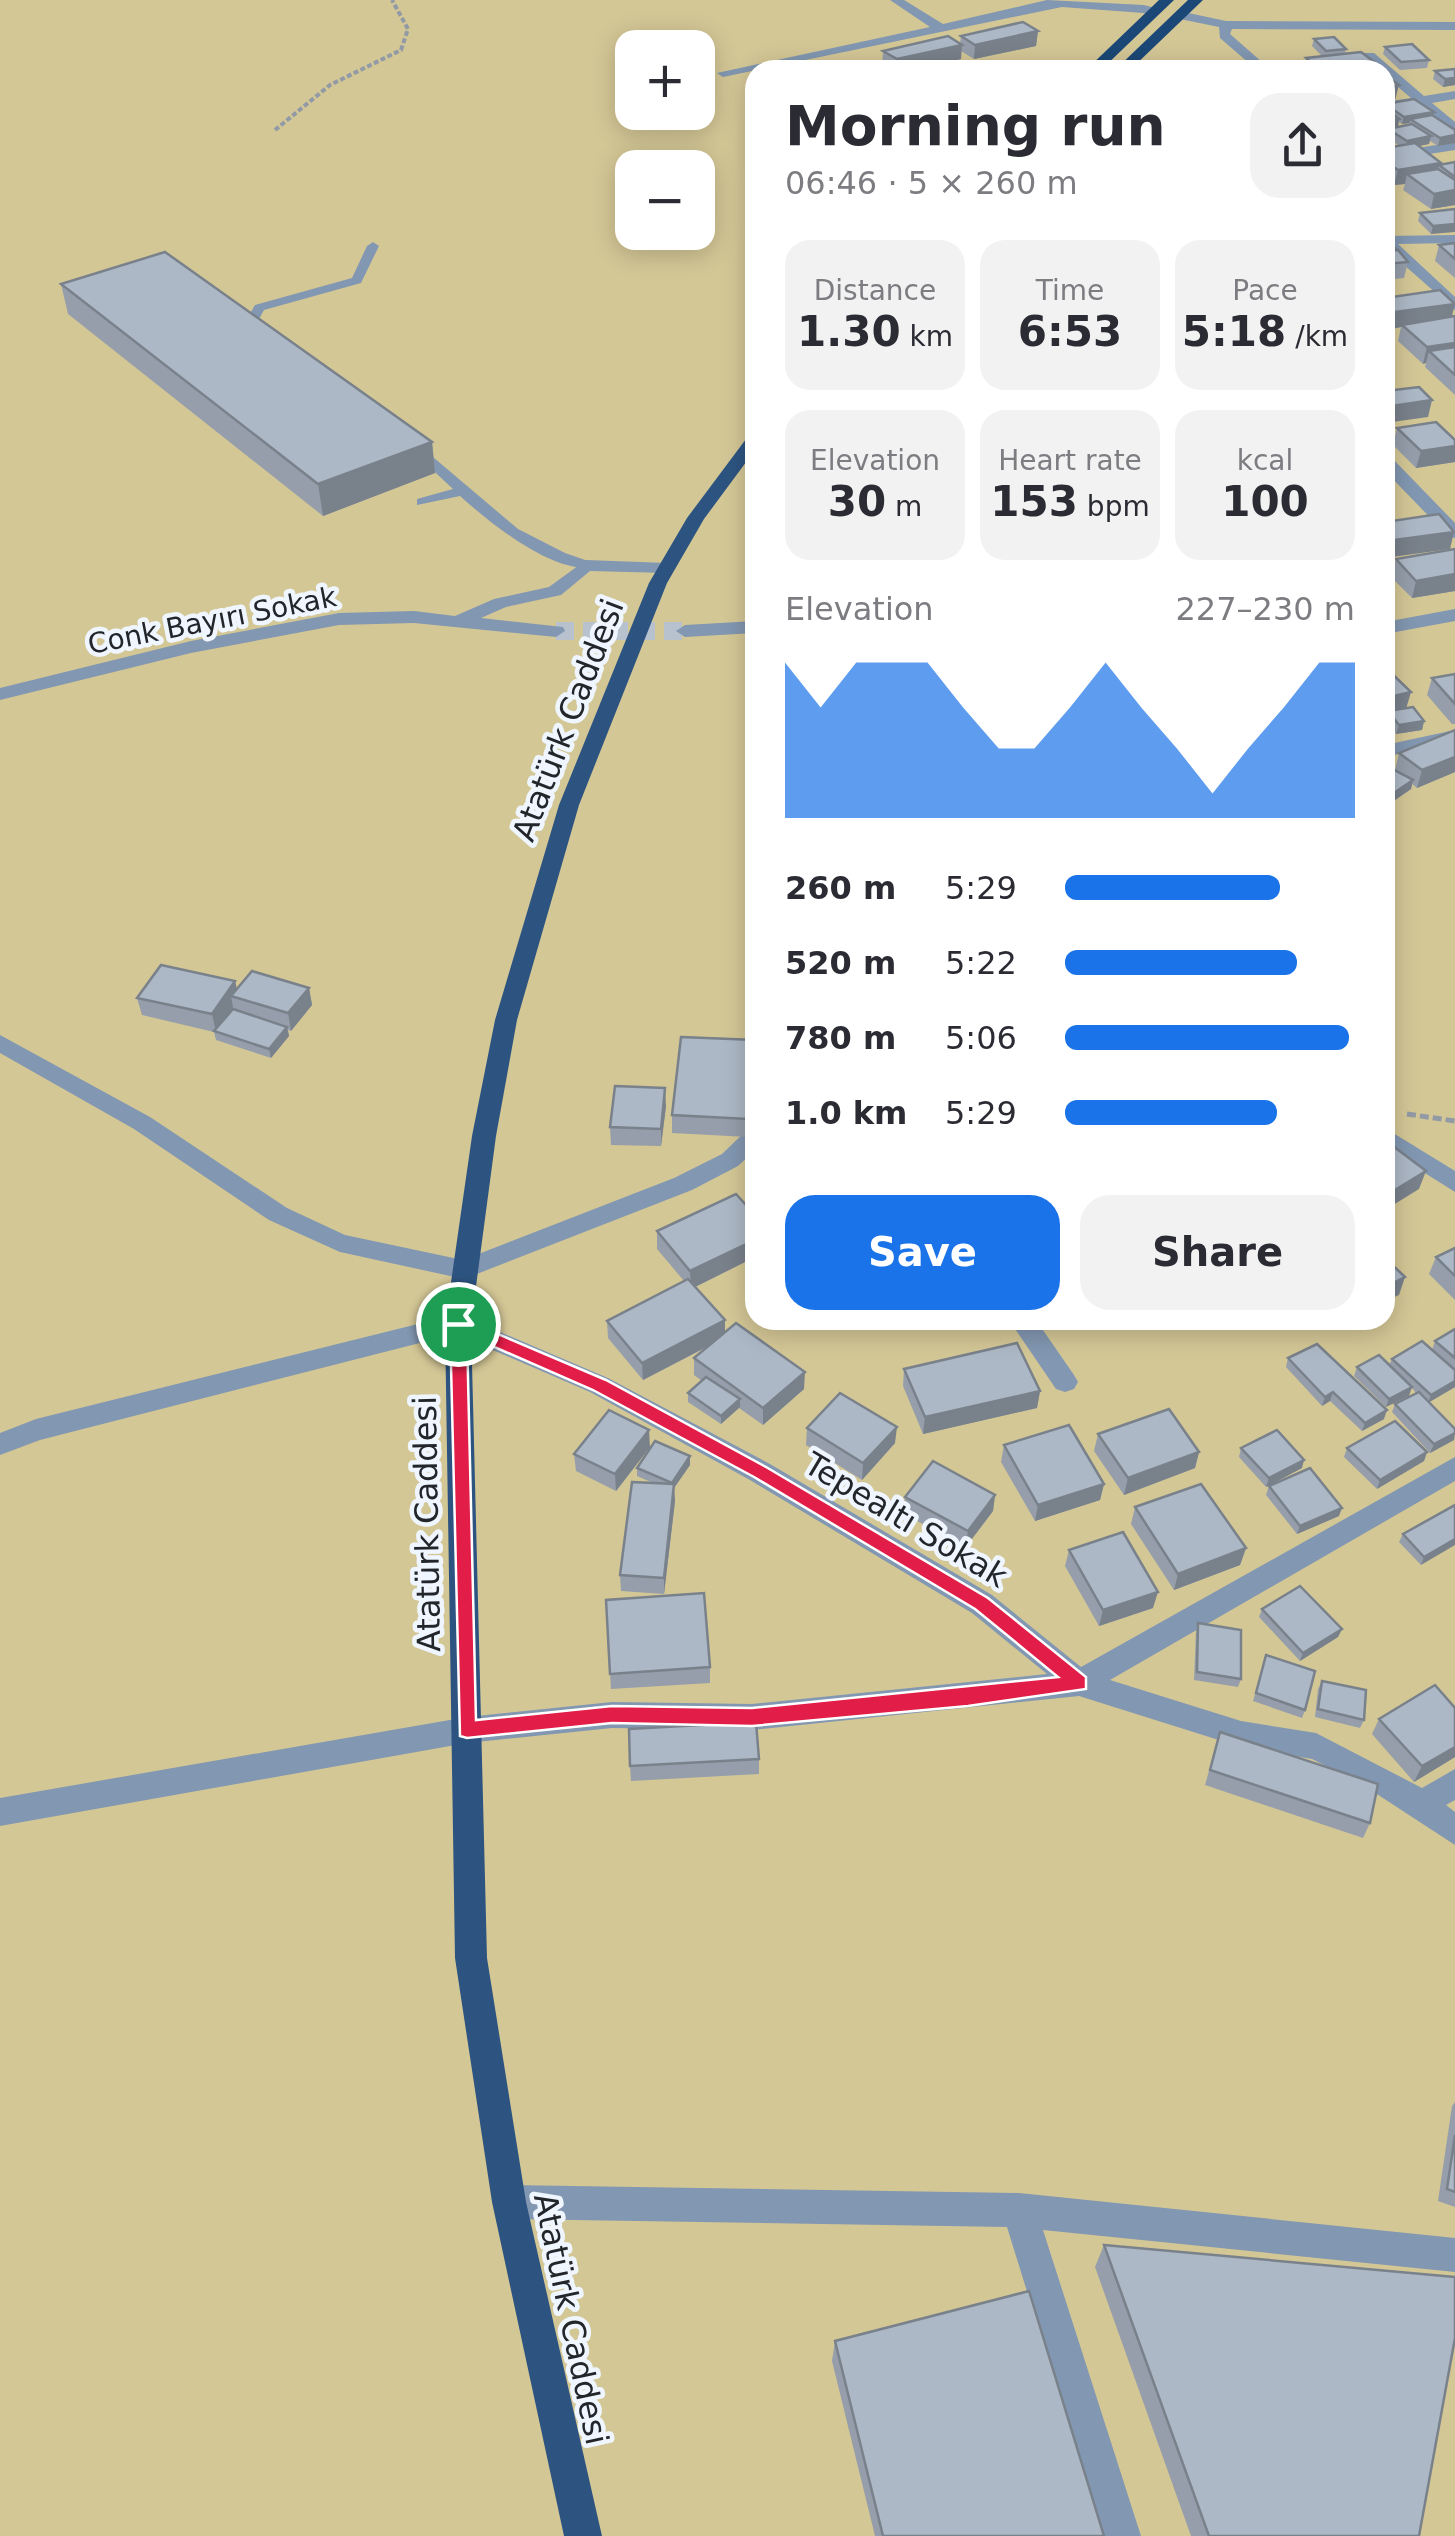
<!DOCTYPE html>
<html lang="en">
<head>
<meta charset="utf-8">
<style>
	body { margin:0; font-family:"DejaVu Sans",sans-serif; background:#f2f2f3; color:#2b2b33; height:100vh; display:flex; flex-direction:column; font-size:38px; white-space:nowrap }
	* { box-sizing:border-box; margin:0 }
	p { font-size:32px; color:#7c7c81 }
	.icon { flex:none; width:55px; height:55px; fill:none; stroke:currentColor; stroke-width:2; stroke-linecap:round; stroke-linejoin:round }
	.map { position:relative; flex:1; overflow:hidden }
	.details { position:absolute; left:745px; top:60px; width:650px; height:1270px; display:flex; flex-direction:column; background:#fff; border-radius:30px; box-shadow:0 5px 25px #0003 }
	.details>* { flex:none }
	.controls { position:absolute; left:615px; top:30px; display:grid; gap:20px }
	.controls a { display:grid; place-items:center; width:100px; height:100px; border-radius:20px; background:#fff; box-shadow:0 5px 25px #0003; font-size:50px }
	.pin { position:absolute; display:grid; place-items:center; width:85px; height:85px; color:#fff; margin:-42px; border:5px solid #fff; border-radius:50%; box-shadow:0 2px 10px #0007 }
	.round { display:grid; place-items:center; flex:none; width:105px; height:105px; border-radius:30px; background:#f2f2f3 }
	.overview { display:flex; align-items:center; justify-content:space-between; height:170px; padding:0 40px }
	h1 { font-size:55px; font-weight:700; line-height:75px }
	.metrics { display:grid; grid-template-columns:repeat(3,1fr); gap:15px; height:170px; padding:10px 40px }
	.metrics div { display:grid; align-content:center; border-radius:25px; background:#f2f2f3; text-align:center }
	.metrics b { font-size:42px; font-weight:700 }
	.metrics small { font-size:28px; font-weight:400 }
	.metrics p { font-size:28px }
	.chart { height:280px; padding:20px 40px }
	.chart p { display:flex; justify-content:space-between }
	.chart svg { width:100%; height:180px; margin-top:10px; fill:#1a73e8; opacity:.7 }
	.button { display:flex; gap:20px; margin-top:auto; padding:20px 40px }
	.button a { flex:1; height:115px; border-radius:30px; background:#1a73e8; color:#fff; font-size:40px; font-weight:700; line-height:115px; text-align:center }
	.button a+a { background:#f2f2f3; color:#2b2b33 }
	ul { padding:0 40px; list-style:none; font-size:32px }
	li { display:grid; grid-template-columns:160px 120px 1fr; align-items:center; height:75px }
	li i { height:25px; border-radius:12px; background:#1a73e8 }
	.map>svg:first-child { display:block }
	.green { fill:#d4c796; fill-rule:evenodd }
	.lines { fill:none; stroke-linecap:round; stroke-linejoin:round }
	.minor-tunnel { stroke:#b8c2cf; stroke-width:18; stroke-dasharray:18 9; stroke-linecap:butt }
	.path-far1 { stroke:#919aa5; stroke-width:4; stroke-dasharray:5 2.5; stroke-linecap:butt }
	.path { stroke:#919aa5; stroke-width:5; stroke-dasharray:9 4; stroke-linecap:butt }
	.service { fill:#8297b1; fill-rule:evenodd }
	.minor { fill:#8297b1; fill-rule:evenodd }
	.tertiary { fill:#8297b1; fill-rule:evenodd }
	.primary { fill:#2d5480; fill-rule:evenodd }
	.trunk { fill:#1b4876; fill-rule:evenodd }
	.wall { fill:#959eaa }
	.shaded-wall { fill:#79818b }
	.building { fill:#adb8c6; stroke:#79818b; stroke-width:2.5 }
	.route { fill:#e11d48; stroke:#fff; stroke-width:2.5; fill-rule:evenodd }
	.labels { text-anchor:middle; stroke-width:9; stroke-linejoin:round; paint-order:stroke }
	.far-street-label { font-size:28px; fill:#22262b; stroke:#eff6ff }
	.street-label { font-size:32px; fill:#22262b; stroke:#eff6ff }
</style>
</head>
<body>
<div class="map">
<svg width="1455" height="2536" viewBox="0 0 1455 2536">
	<rect width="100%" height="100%" fill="#dde9f8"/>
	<path class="green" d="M0,0H1455V2536H0ZM632,48H698V112H632ZM755,70H1385V1320H755ZM632,168H698V232H632Z"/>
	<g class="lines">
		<polyline class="minor-tunnel" points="556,631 685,631"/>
		<polyline class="path-far1" points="275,130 330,85 401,50 408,29 392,0"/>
		<polyline class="path" points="1407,1114 1455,1121"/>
		<g class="service">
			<polygon points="373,242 379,246 361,283 264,310 258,321 267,328 267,334 259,334 245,322 255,305 352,278 367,246"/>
			<path d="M414,441L518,529L565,553L591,562V568C549,571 490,523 460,496L417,505V499L453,489L409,448L407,445Z"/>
		</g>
		<g class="minor">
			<polygon points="890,0 904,0 943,24 1047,0 1144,5 1163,10 1157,14 1062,7 723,77 717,73 930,27"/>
			<polygon points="1179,11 1226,21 1455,22 1455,30 1232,29 1230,34 1271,70 1257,70 1220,38 1219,27 1175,18"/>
			<polygon points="1364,53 1374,53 1424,96 1455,91 1455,99 1432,103 1455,122 1455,133 1418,105 1385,110 1385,102 1411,98 1385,76 1385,70 1378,70 1364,59"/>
			<polygon points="1455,142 1455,150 1385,161 1385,153"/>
			<polygon points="1455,235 1455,243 1398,244 1455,297 1455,310 1385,248 1385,236"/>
			<polygon points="1385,456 1391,457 1455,523 1455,538 1449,537 1385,471"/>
			<polygon points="586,560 667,563 676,568 667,573 590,571 561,595 506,607 481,618 563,627 565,631 556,637 414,623 339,625 191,653 0,700 0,688 191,641 339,613 414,611 455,616 494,599 549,587"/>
			<polygon points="1455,609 1455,621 1385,634 1385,622"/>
			<polygon points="755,621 755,633 685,637 676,631 685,625"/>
			<polygon points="1385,1128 1455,1171 1455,1192 1385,1148"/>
			<polygon points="458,1314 608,1378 770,1464 992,1595 1081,1667 1455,1457 1455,1481 1110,1680 1241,1721 1316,1733 1422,1788 1455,1769 1455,1800 1446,1805 1455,1812 1455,1845 1363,1785 1312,1759 1241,1747 1079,1696 752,1730 612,1728 467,1743 0,1826 0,1798 467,1717 612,1702 752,1704 1047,1674 972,1613 750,1480 590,1392 449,1331 445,1324 449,1317"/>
			<polygon points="1009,1320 1036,1320 1074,1375 1078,1382 1074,1389 1065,1392 1056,1389"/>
			<polygon points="509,2185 1019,2193 1455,2238 1455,2272 1043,2230 1141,2536 1103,2536 1007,2227 509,2219 497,2214 492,2202 497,2190"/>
		</g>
		<g class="tertiary">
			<polygon points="1455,730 1455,742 1385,757 1385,745"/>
			<polygon points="0,1035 150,1117 287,1208 345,1235 463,1260 674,1178 722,1154 747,1130 755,1128 755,1150 738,1166 692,1190 464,1279 340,1252 269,1220 134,1129 0,1053"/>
			<polygon points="458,1314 467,1317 471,1324 467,1331 40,1440 0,1455 0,1433 36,1419"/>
		</g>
		<polygon class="primary" points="755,434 755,450 704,519 667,583 579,805 517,1020 496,1136 471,1324 487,1958 526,2202 602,2536 564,2536 492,2202 455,1958 445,1324 472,1136 495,1020 559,805 649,583 687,518 749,435"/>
		<g class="trunk">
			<polygon points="1159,0 1174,0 1101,70 1086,70"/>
			<polygon points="1188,0 1203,0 1130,70 1115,70"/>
		</g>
	</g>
	<g class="wall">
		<polygon points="1038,31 1036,46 974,59 961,51 961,59 914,70 889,70 882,66 883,51 960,44 961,36"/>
		<polygon points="1314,39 1346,49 1345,53 1373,61 1371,70 1303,70 1306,58 1322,56 1312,46"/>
		<polygon points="1385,47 1429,60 1427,68 1400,70 1383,54"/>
		<polygon points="1455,69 1455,85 1443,87 1433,79 1435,71"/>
		<polygon points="1385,104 1433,115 1455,130 1455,143 1438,146 1430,141 1429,144 1418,146 1441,163 1441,165 1455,162 1455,205 1431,209 1403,190 1405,184 1394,185 1385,178 1385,148 1400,146 1386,137 1388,129 1409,125 1410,123 1402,124 1399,122 1398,126 1385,128"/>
		<polygon points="1455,209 1431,234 1418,221 1420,213"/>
		<polygon points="1385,238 1395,248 1395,250 1408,262 1404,278 1385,280"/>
		<polygon points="1455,243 1455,278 1435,261 1439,245"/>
		<polygon points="61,284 432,442 435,473 323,516 68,314"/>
		<polygon points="1385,298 1455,316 1455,395 1425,367 1426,363 1423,364 1398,341 1401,327 1392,329 1385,323"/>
		<polygon points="1397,428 1455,440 1455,462 1416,468 1393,445"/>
		<polygon points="1455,549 1455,591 1412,598 1391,577 1396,559"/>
		<polygon points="1385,667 1406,708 1424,721 1422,730 1396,734 1386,720 1387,714 1385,714"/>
		<polygon points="1455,674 1455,724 1452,724 1427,695 1432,678"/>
		<polygon points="1455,730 1455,772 1417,788 1412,784 1411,789 1385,807 1385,765 1395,770 1399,753"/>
		<polygon points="235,981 237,989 309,988 312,1005 291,1031 288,1030 289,1036 271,1058 216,1040 214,1032 142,1015 137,998"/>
		<polygon points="754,1058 748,1137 672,1133 672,1115"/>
		<polygon points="666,1106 661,1146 611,1145 610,1127"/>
		<polygon points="755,1215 755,1257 695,1287 725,1320 725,1333 804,1389 763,1425 739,1408 721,1424 688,1402 688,1393 702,1381 694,1375 694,1358 709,1346 643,1380 608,1338 607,1321 684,1281 657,1249 657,1231"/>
		<polygon points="1455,1248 1455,1300 1429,1274 1436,1257"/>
		<polygon points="1455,1329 1455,1387 1429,1402 1454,1440 1430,1453 1392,1412 1395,1404 1416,1393 1412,1388 1386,1407 1354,1376 1357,1367 1389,1365 1392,1359 1432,1350 1435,1341"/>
		<polygon points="1288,1358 1384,1419 1362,1431 1330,1401 1322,1406 1286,1367"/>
		<polygon points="904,1369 1040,1391 1037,1408 923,1434 903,1386"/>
		<polygon points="807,1428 895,1443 862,1480 806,1445"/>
		<polygon points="1098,1434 1199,1452 1195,1468 1124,1495 1094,1451"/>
		<polygon points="1004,1445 1104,1484 1100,1500 1035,1521 1001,1462"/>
		<polygon points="650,1447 616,1491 576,1471 574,1454"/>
		<polygon points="1241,1448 1302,1468 1266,1487 1239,1457"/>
		<polygon points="1347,1448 1427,1452 1424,1461 1377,1489 1344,1457"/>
		<polygon points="690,1456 690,1465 674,1488 675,1501 664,1594 621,1591 620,1575 653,1483 637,1476 637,1468"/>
		<polygon points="1269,1486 1339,1516 1297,1534 1266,1495"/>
		<polygon points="995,1495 993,1511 965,1548 903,1513 905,1497"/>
		<polygon points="1455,1505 1421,1565 1399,1542 1403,1534"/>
		<polygon points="1135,1507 1246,1548 1240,1565 1174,1590 1131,1524"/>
		<polygon points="1069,1550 1153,1608 1099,1626 1065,1566"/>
		<polygon points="606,1600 710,1667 710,1683 611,1689"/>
		<polygon points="1262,1609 1342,1629 1338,1637 1300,1661 1259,1617"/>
		<polygon points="1198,1623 1241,1679 1238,1687 1194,1680 1196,1631"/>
		<polygon points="1264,1663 1305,1710 1302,1718 1253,1701"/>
		<polygon points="1322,1681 1364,1720 1360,1728 1315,1717 1318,1689"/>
		<polygon points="1455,1708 1455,1757 1414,1782 1372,1734 1379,1719"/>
		<polygon points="1220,1732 1370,1823 1363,1838 1205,1785"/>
		<polygon points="759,1759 759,1774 631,1781 630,1766"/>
		<polygon points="1455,2102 1455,2207 1438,2201 1452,2106"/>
		<polygon points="1104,2245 1419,2536 1191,2536 1095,2267"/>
		<polygon points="835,2341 1104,2536 875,2536 832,2361"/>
	</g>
	<g class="shaded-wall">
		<polygon points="1038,31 1036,46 974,59 975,45"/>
		<polygon points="962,45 961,59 914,70 896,70 897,59"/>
		<polygon points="1373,61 1371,70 1317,70 1317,68"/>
		<polygon points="1455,78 1455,85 1443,87 1445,79"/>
		<polygon points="1399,85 1395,100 1385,101 1385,87"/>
		<polygon points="1434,112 1432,119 1410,119 1410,123 1402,124 1404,117"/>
		<polygon points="1399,119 1398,126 1385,128 1385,121"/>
		<polygon points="1455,135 1455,143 1438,146 1440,138"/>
		<polygon points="1431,136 1429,144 1405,149 1407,141"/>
		<polygon points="1441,163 1440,166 1439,165 1436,178 1407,174 1405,184 1394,185 1398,170"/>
		<polygon points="1455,190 1455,205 1431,209 1434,194"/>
		<polygon points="1455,224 1455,232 1431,234 1433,226"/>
		<polygon points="1455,304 1451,320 1402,325 1401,327 1392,329 1395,312"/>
		<polygon points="1455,343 1455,358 1429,351 1426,363 1423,364 1427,347"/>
		<polygon points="1432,400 1428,417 1385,423 1385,407"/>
		<polygon points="432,442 435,473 323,516 318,484"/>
		<polygon points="1455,446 1455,462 1416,468 1421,451"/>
		<polygon points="1454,532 1450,549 1385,558 1387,541"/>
		<polygon points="1455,574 1455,591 1412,598 1416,581"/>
		<polygon points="1411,692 1406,709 1388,711 1387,714 1385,714 1385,698"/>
		<polygon points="1424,721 1422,730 1396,734 1399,725"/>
		<polygon points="1455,757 1455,772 1417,788 1422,770"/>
		<polygon points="1413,780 1411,789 1385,807 1385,799"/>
		<polygon points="235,981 239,998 231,996 233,1007 216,1032 212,1014"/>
		<polygon points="309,988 312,1005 291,1031 288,1013"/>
		<polygon points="287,1027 289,1036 271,1058 269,1049"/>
		<polygon points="755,1040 754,1058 748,1137 748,1119"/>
		<polygon points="665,1088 666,1106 661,1146 661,1129"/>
		<polygon points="1426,1171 1419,1189 1385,1210 1385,1196"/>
		<polygon points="755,1240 755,1257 691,1289 690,1271"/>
		<polygon points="1405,1277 1399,1295 1385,1301 1385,1287"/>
		<polygon points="725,1320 725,1337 643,1380 642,1363"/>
		<polygon points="805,1372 804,1389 763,1425 763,1408"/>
		<polygon points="1455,1381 1455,1387 1428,1403 1431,1395"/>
		<polygon points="1412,1387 1409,1396 1386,1407 1389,1399"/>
		<polygon points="1040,1391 1037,1408 923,1434 925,1417"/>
		<polygon points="1333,1392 1330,1401 1322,1406 1325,1397"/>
		<polygon points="740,1399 740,1407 721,1424 721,1416"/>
		<polygon points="1387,1410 1384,1419 1362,1431 1365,1423"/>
		<polygon points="897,1427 895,1443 862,1480 863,1463"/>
		<polygon points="649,1430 650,1447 616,1491 615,1474"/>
		<polygon points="1455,1433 1454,1440 1430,1453 1434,1444"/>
		<polygon points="1199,1452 1195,1468 1124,1495 1128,1478"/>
		<polygon points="1427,1452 1424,1461 1377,1489 1380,1480"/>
		<polygon points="690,1456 690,1465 674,1488 675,1501 664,1594 664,1578 672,1483"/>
		<polygon points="1304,1460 1302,1468 1266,1487 1269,1478"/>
		<polygon points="1104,1484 1100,1500 1035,1521 1038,1505"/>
		<polygon points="995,1495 993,1511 965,1548 968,1531"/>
		<polygon points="1342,1508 1339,1516 1297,1534 1300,1526"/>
		<polygon points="1455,1539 1455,1545 1421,1565 1424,1557"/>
		<polygon points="1246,1548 1240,1565 1174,1590 1178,1574"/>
		<polygon points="1158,1592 1153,1608 1099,1626 1103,1610"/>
		<polygon points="1342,1629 1338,1637 1300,1661 1303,1653"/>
		<polygon points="1455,1747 1455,1757 1414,1782 1422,1766"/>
	</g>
	<g class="building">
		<polygon points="1023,22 1038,31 975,45 961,36"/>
		<polygon points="948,36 962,45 897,59 883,51"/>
		<polygon points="1334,37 1346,49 1326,51 1314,39"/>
		<polygon points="1412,44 1429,60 1401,62 1385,47"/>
		<polygon points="1361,52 1373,61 1317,68 1306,58"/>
		<polygon points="1455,69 1455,78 1445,79 1435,71"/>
		<polygon points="1385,75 1399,85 1385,87"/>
		<polygon points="1414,99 1434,112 1404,117 1385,104"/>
		<polygon points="1385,108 1399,119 1385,121"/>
		<polygon points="1432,115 1455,130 1455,135 1440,138 1410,119"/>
		<polygon points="1412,124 1431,136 1407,141 1388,129"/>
		<polygon points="1415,143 1441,163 1398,170 1385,161 1385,148"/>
		<polygon points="1455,162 1455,177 1439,165"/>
		<polygon points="1438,169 1455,180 1455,190 1434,194 1407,174"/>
		<polygon points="1455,209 1455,224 1433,226 1420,213"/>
		<polygon points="1385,238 1395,248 1385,250"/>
		<polygon points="1455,243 1455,259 1439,245"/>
		<polygon points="1398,250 1408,262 1385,264 1385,251"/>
		<polygon points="165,252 432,442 318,484 61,284"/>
		<polygon points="1440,290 1455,304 1395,312 1385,303 1385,298"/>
		<polygon points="1455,316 1455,343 1427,347 1402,325"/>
		<polygon points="1455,347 1455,375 1429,351"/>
		<polygon points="1419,387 1432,400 1385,407 1385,391"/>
		<polygon points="1436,422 1455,440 1455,446 1421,451 1397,428"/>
		<polygon points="1439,514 1454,532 1387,541 1385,539 1385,522"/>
		<polygon points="1455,549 1455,574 1416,581 1396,559"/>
		<polygon points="1385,667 1411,692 1385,698"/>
		<polygon points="1455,674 1455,704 1432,678"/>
		<polygon points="1413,707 1424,721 1399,725 1388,711"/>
		<polygon points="1455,730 1455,757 1422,770 1399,753"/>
		<polygon points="1385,765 1413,780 1385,799"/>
		<polygon points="161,965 235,981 212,1014 137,998"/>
		<polygon points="252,971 309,988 288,1013 231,996"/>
		<polygon points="233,1009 287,1027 269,1049 214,1031"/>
		<polygon points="681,1037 755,1040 748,1119 672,1115"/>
		<polygon points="615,1086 665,1088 661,1129 610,1127"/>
		<polygon points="1385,1140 1426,1171 1385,1196"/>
		<polygon points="736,1194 755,1215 755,1240 690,1271 657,1231"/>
		<polygon points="1455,1248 1455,1276 1436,1257"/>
		<polygon points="1385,1258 1405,1277 1385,1287"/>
		<polygon points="688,1279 725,1320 642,1363 607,1321"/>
		<polygon points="736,1323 805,1372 763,1408 694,1358"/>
		<polygon points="1455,1329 1455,1358 1435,1341"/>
		<polygon points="1422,1341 1455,1370 1455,1381 1431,1395 1392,1359"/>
		<polygon points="1017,1343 1040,1391 925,1417 904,1369"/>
		<polygon points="1317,1344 1387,1410 1365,1423 1333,1392 1325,1397 1288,1358"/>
		<polygon points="1379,1355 1412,1387 1389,1399 1357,1367"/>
		<polygon points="706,1377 740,1399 721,1416 688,1393"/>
		<polygon points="1419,1392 1455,1429 1455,1433 1434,1444 1395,1404"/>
		<polygon points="840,1393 897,1427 863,1463 807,1428"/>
		<polygon points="1169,1409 1199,1452 1128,1478 1098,1434"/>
		<polygon points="609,1410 649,1430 615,1474 574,1454"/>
		<polygon points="1395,1421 1427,1452 1380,1480 1347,1448"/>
		<polygon points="1069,1425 1104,1484 1038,1505 1004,1445"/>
		<polygon points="1277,1430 1304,1460 1269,1478 1241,1448"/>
		<polygon points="655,1441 690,1456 672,1483 637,1468"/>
		<polygon points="933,1461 995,1495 968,1531 905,1497"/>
		<polygon points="1310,1468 1342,1508 1300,1526 1269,1486"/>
		<polygon points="632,1482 674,1484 664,1578 620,1575"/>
		<polygon points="1201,1484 1246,1548 1178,1574 1135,1507"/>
		<polygon points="1455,1505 1455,1539 1424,1557 1403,1534"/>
		<polygon points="1123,1532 1158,1592 1103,1610 1069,1550"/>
		<polygon points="1300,1586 1342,1629 1303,1653 1262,1609"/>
		<polygon points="704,1593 710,1667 610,1674 606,1600"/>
		<polygon points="1198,1623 1241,1630 1241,1679 1197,1672"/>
		<polygon points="1266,1655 1315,1671 1305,1710 1256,1693"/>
		<polygon points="1322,1681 1366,1690 1364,1720 1318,1709"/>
		<polygon points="1435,1685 1455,1708 1455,1747 1422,1766 1379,1719"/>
		<polygon points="756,1722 759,1759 630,1766 629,1729"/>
		<polygon points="1220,1732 1378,1784 1370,1823 1210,1770"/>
		<polygon points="1455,2135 1455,2192 1447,2189"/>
		<polygon points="1104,2245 1455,2277 1455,2338 1419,2536 1209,2536"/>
		<polygon points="1029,2291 1104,2536 883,2536 835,2341"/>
	</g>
	<path class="route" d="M458,1317L606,1380L766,1467L988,1598L1086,1677V1689L968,1706L752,1726L612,1723L467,1738L460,1736L450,1324ZM467,1335L593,1390L754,1477L975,1609L1058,1677L752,1708L612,1706L476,1720Z"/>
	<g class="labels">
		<g class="far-street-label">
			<text transform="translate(212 620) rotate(-11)" y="10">Conk Bayırı Sokak</text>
		</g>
		<g class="street-label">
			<text transform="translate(568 720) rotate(-69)" y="11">Atatürk Caddesi</text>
			<text transform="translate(906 1520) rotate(31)" y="11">Tepealtı Sokak</text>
			<text transform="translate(427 1524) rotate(-91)" y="11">Atatürk Caddesi</text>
			<text transform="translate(571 2319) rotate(78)" y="11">Atatürk Caddesi</text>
		</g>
	</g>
</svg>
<div class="controls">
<a>+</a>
<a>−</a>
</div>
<div class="pin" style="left:458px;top:1324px;background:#1e9e55"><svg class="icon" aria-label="arrive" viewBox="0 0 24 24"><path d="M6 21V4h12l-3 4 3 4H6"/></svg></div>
<section class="details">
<div class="overview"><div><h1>Morning run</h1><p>06:46 · 5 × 260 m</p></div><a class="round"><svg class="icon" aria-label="share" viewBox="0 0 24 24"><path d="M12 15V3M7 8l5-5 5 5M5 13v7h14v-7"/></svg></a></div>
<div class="metrics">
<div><p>Distance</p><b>1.30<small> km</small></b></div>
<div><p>Time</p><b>6:53</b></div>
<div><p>Pace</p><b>5:18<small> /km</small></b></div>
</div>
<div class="metrics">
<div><p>Elevation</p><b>30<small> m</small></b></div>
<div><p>Heart rate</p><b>153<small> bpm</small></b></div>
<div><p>kcal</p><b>100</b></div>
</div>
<div class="chart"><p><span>Elevation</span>227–230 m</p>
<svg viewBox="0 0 160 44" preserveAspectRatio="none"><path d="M0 44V6L10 17L20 6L30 6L40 6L50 17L60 27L70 27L80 17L90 6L100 17L110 27L120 38L130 27L140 17L150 6L160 6V44z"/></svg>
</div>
<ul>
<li><b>260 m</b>5:29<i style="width:74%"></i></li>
<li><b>520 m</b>5:22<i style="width:80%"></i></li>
<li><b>780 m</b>5:06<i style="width:98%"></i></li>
<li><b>1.0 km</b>5:29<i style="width:73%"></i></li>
</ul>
<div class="button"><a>Save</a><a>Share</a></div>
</section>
</div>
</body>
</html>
